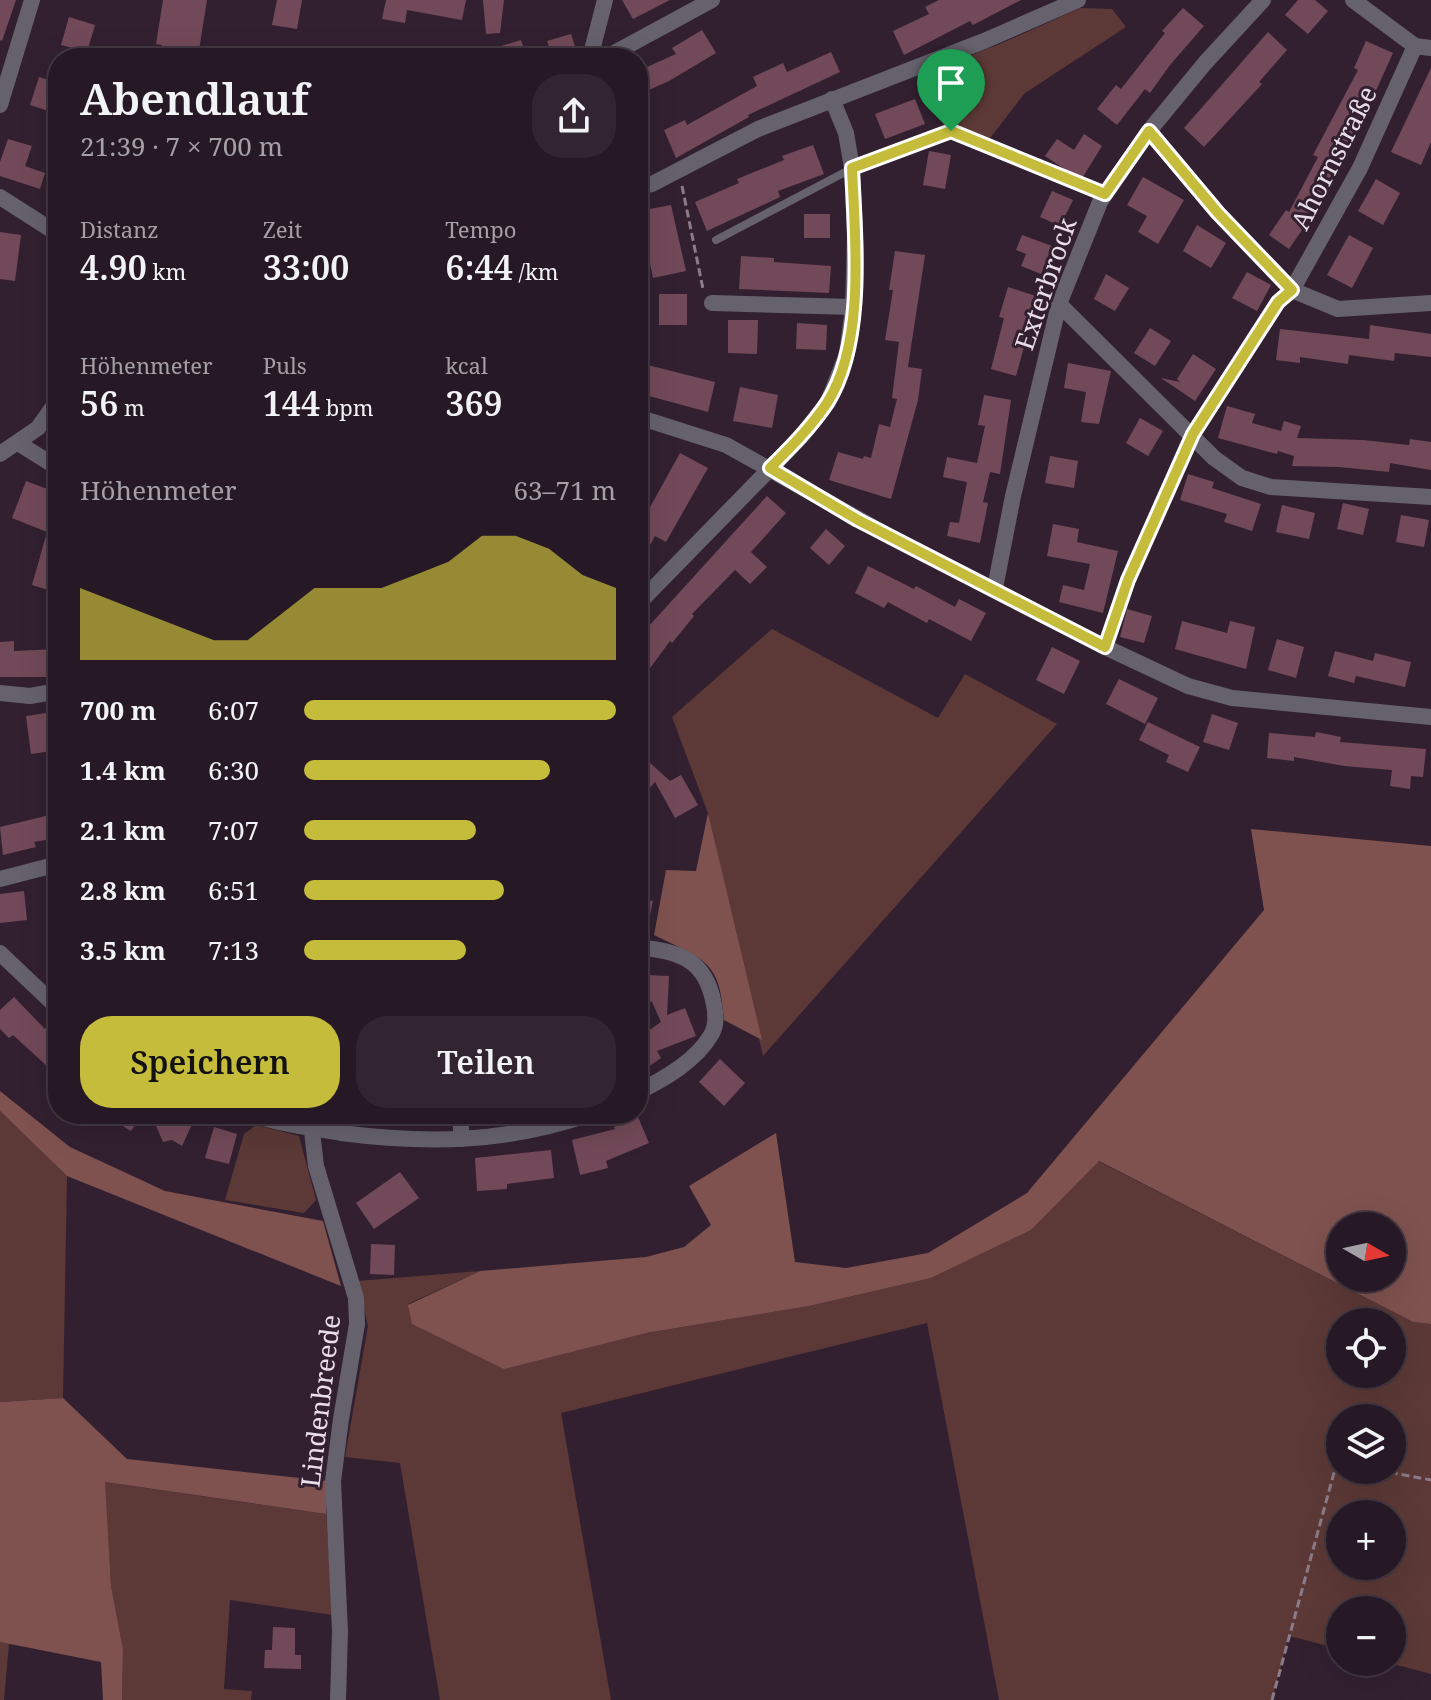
<!DOCTYPE html>
<html lang="de">
<head>
<meta charset="utf-8">
<style>
	body { margin:0; font-family:"Noto Serif",serif; background:#322531; color:#f1f3f6; height:100vh; display:flex; flex-direction:column; font-size:30px; white-space:nowrap }
	* { box-sizing:border-box; margin:0 }
	p { font-size:26px; color:#a4a0a6 }
	.icon { flex:none; width:44px; height:44px; fill:none; stroke:currentColor; stroke-width:2; stroke-linecap:round; stroke-linejoin:round }
	.map { position:relative; flex:1; overflow:hidden }
	.side { position:absolute; left:48px; top:48px; width:600px; height:1076px; display:flex; flex-direction:column; background:#261824; border-radius:32px; box-shadow:0 8px 32px #0002,0 0 0 2px #423741 }
	.side>* { flex:none }
	.needle { width:52px; rotate:99deg }
	.controls { position:absolute; left:1326px; top:1212px; display:grid; gap:16px }
	.controls a { display:grid; place-items:center; width:80px; height:80px; border-radius:50%; background:#261824; box-shadow:0 8px 32px #0002,0 0 0 2px #423741; font-size:40px }
	.pin { position:absolute; display:grid; place-items:center; width:68px; height:68px; color:#fff; margin:-82px -34px; border-radius:50% 50% 50% 0; rotate:-45deg; box-shadow:0 0 8px #0007 }
	.pin .icon { rotate:45deg }
	.round { display:grid; place-items:center; flex:none; width:84px; height:84px; border-radius:32px; background:#322531 }
	.overview { display:flex; align-items:center; justify-content:space-between; height:136px; padding:0 32px }
	h1 { font-size:44px; font-weight:600; line-height:60px }
	.stats { display:grid; grid-template-columns:repeat(3,1fr); gap:12px; height:136px; padding:8px 32px }
	.stats div { display:grid; align-content:center }
	.stats b { font-size:34px; font-weight:600 }
	.stats small { font-size:22px; font-weight:400 }
	.stats p { font-size:22px }
	.chart { height:224px; padding:16px 32px }
	.chart p { display:flex; justify-content:space-between }
	.chart svg { width:100%; height:144px; margin-top:8px; fill:#c6bc3c; opacity:.7 }
	.button { display:flex; gap:16px; margin-top:auto; padding:16px 32px }
	.button a { flex:1; height:92px; border-radius:32px; background:#c6bc3c; color:#111; font-size:32px; font-weight:600; line-height:92px; text-align:center }
	.button a+a { background:#322531; color:#f1f3f6 }
	ul { padding:0 32px; list-style:none; font-size:26px }
	li { display:grid; grid-template-columns:128px 96px 1fr; align-items:center; height:60px }
	li i { height:20px; border-radius:10px; background:#c6bc3c }
	.map>svg:first-child { display:block }
	.green { fill:#5c3936; fill-rule:evenodd }
	.forest { fill:#7f524f; fill-rule:evenodd }
	.building { fill:#724958 }
	.lines { fill:none; stroke-linecap:round; stroke-linejoin:round }
	.path { stroke:#8b7c89; stroke-width:3; stroke-dasharray:8 4; stroke-linecap:butt }
	.service { stroke:#66626d; stroke-width:8 }
	.minor { stroke:#66626d; stroke-width:16 }
	.route-casing { stroke:#fff; stroke-width:16 }
	.route { stroke:#c6bc3c; stroke-width:10 }
	.labels { text-anchor:middle; stroke-width:6; stroke-linejoin:round; paint-order:stroke }
	.street-label { font-size:26px; fill:#e9dde7; stroke:#322030 }
</style>
</head>
<body>
<div class="map">
<svg width="1431" height="1700" viewBox="0 0 1431 1700">
	<rect width="100%" height="100%" fill="#322030"/>
	<g class="green">
		<path d="M1080,8L1112,9L1126,27L1025,93L987,142C942,122 943,118 924,74L1007,41Z"/>
		<polygon points="772,629 938,718 965,674 1057,724 763,1056 708,813 672,717"/>
		<polygon points="0,1111 67,1176 63,1398 0,1402"/>
		<polygon points="256,1125 299,1136 316,1200 304,1213 225,1200 244,1134"/>
		<path d="M1098,1161L1413,1322L1431,1324V1674L1386,1662H1392V1610H1340V1649L1289,1636L1272,1700H999L927,1323L561,1413L611,1700H440L400,1463L345,1457L368,1326L358,1281L480,1271L408,1304L646,1333L809,1306L931,1278L1031,1230ZM1340,1322H1392V1374H1340ZM1340,1418H1392V1470H1340ZM1340,1514H1392V1566H1340Z"/>
		<polygon points="104,1482 326,1514 333,1615 230,1600 224,1689 252,1691 251,1700 122,1700 123,1649 111,1586"/>
		<polygon points="0,1642 9,1643 4,1700 0,1700"/>
	</g>
	<g class="forest">
		<path d="M708,813L762,1040L724,1020C720,959 704,960 654,935L666,870L696,871Z"/>
		<path d="M1251,829L1431,846V1324L1413,1322L1099,1161L1031,1230L931,1278L809,1306L646,1333L504,1369L412,1324L408,1305L480,1271L646,1257L684,1247L711,1225L689,1186L776,1133L795,1262L846,1268L928,1253L1027,1193L1264,910ZM1340,1226H1392V1278H1340Z"/>
		<polygon points="0,1091 70,1147 165,1191 323,1221 341,1286 67,1176 0,1111"/>
		<polygon points="63,1398 127,1459 327,1481 326,1514 105,1482 111,1586 123,1649 122,1700 103,1700 101,1662 0,1642 0,1402"/>
	</g>
	<g class="building">
		<polygon points="0,0 16,0 2,41 0,40"/>
		<polygon points="163,0 207,0 199,50 194,50 193,56 161,51 162,45 156,44"/>
		<polygon points="277,0 302,0 297,29 272,25"/>
		<polygon points="386,0 466,0 462,20 407,10 405,23 382,19"/>
		<polygon points="483,0 504,0 500,33 486,34"/>
		<polygon points="622,0 670,0 633,19"/>
		<polygon points="939,0 1021,0 973,25 970,21 904,55 893,31 929,14 925,7"/>
		<polygon points="1298,0 1315,0 1328,11 1308,34 1285,15"/>
		<polygon points="1183,8 1204,26 1170,65 1150,93 1145,89 1117,125 1097,109 1116,85 1121,89 1165,33 1162,31"/>
		<polygon points="69,17 95,25 87,52 61,45"/>
		<polygon points="702,30 716,53 669,81 638,95 638,71 676,54 672,48"/>
		<polygon points="1268,32 1287,50 1259,82 1262,84 1204,147 1184,128"/>
		<polygon points="571,34 578,56 553,58 547,41"/>
		<polygon points="521,40 527,58 505,58 501,46"/>
		<polygon points="1366,41 1393,53 1374,95 1329,183 1332,185 1318,212 1315,211 1289,249 1269,235 1286,210 1289,212 1318,157 1313,155 1358,70 1354,68"/>
		<polygon points="831,52 840,72 748,115 749,117 676,158 664,130 685,120 687,125 757,86 753,77 783,63 787,72"/>
		<polygon points="1431,68 1431,142 1421,165 1391,152"/>
		<polygon points="39,77 58,83 58,114 30,105"/>
		<polygon points="915,99 925,124 885,139 875,114"/>
		<polygon points="1084,134 1102,146 1081,180 1045,156 1057,139 1074,150"/>
		<polygon points="8,139 32,146 25,166 45,173 40,189 0,176 0,162"/>
		<polygon points="813,145 824,174 778,191 780,197 707,231 695,202 739,183 737,179 784,160 782,156"/>
		<polygon points="929,151 951,155 945,189 923,185"/>
		<polygon points="1143,177 1184,200 1158,244 1138,232 1147,216 1127,205"/>
		<polygon points="1376,179 1400,193 1383,225 1358,211"/>
		<polygon points="1052,191 1073,200 1060,226 1040,217"/>
		<polygon points="671,205 686,271 653,278 639,211"/>
		<rect x="804" y="214" width="26" height="24"/>
		<polygon points="1197,225 1226,243 1211,268 1183,251"/>
		<polygon points="0,232 21,235 15,281 0,279"/>
		<polygon points="1022,235 1052,246 1041,274 1021,266 1026,254 1016,250"/>
		<polygon points="1349,235 1373,248 1352,288 1327,275"/>
		<polygon points="895,251 925,255 908,367 922,369 918,400 891,499 829,480 838,452 863,459 864,456 871,458 879,424 890,427 897,399 892,398 899,342 885,340 893,290 889,290"/>
		<polygon points="741,256 774,258 774,262 831,266 829,293 739,289"/>
		<polygon points="1247,272 1271,285 1257,311 1232,298"/>
		<polygon points="1106,274 1129,288 1115,311 1094,299"/>
		<polygon points="1008,287 1036,296 1020,346 1024,347 1016,376 991,369 1004,318 999,317"/>
		<rect x="659" y="294" width="28" height="31"/>
		<polygon points="728,320 758,320 757,354 728,353"/>
		<polygon points="797,323 827,325 826,350 796,349"/>
		<polygon points="1370,325 1431,334 1431,357 1395,353 1394,361 1349,355 1348,364 1300,357 1300,363 1276,360 1280,329 1369,339"/>
		<polygon points="1150,328 1171,341 1155,366 1134,353"/>
		<polygon points="1193,354 1216,369 1195,401 1161,378 1180,382 1177,379"/>
		<polygon points="640,363 715,382 708,412 638,393"/>
		<polygon points="1068,363 1111,371 1099,424 1081,422 1086,392 1064,388"/>
		<polygon points="740,387 778,395 772,428 733,421"/>
		<polygon points="984,395 1011,400 1000,474 990,472 983,502 988,503 980,543 947,536 950,522 959,523 967,482 943,477 947,457 977,463 985,426 978,425"/>
		<polygon points="1227,406 1255,414 1252,423 1281,431 1284,421 1301,426 1297,438 1363,440 1409,445 1410,439 1431,442 1431,470 1390,463 1389,472 1339,467 1292,466 1294,456 1278,451 1277,454 1218,438"/>
		<polygon points="1140,418 1163,431 1148,456 1126,443"/>
		<polygon points="680,453 708,468 666,542 655,536 638,567 638,529"/>
		<polygon points="1050,456 1078,461 1074,488 1045,483"/>
		<polygon points="1188,474 1214,482 1212,488 1261,504 1252,531 1224,522 1227,514 1180,500"/>
		<polygon points="26,481 58,493 58,593 32,585 47,532 12,518"/>
		<polygon points="767,496 786,513 751,552 767,567 750,584 735,570 692,614 694,616 672,643 670,641 645,675 638,670 638,638"/>
		<polygon points="1343,503 1369,509 1363,535 1337,529"/>
		<polygon points="1282,505 1315,513 1309,539 1276,532"/>
		<polygon points="1401,515 1429,520 1424,547 1396,542"/>
		<polygon points="1053,524 1079,529 1077,542 1118,551 1103,613 1059,602 1063,585 1084,590 1090,564 1047,556"/>
		<polygon points="826,529 845,546 829,565 810,548"/>
		<polygon points="868,566 914,589 916,586 955,607 959,599 986,613 971,641 929,619 927,623 888,602 884,608 855,593"/>
		<polygon points="1127,609 1152,616 1144,643 1120,637"/>
		<polygon points="1182,621 1227,633 1230,621 1255,627 1246,669 1175,649"/>
		<polygon points="1277,639 1304,647 1296,678 1268,670"/>
		<polygon points="14,641 14,651 58,649 58,677 0,677 0,642"/>
		<polygon points="1052,647 1080,661 1064,694 1036,680"/>
		<polygon points="1335,651 1373,661 1375,653 1411,662 1405,687 1356,676 1354,683 1328,676"/>
		<polygon points="1119,679 1158,698 1145,724 1106,704"/>
		<polygon points="53,712 58,750 31,754 26,716"/>
		<polygon points="1212,714 1238,723 1229,750 1203,742"/>
		<polygon points="1148,722 1200,747 1188,772 1166,762 1169,755 1139,740"/>
		<polygon points="1316,732 1341,737 1340,742 1426,749 1423,777 1411,776 1410,789 1390,786 1392,770 1344,766 1294,757 1294,761 1267,758 1269,733 1315,737"/>
		<polygon points="638,752 670,781 681,775 698,805 675,818 655,782 638,801"/>
		<polygon points="58,813 58,838 34,842 36,847 3,855 0,827"/>
		<polygon points="24,891 27,920 0,923 0,894"/>
		<polygon points="638,898 653,901 645,937 638,936"/>
		<polygon points="647,975 669,976 667,1015 685,1008 696,1036 657,1051 661,1058 638,1074 638,1038 661,1022 652,1002 646,1001"/>
		<polygon points="14,997 45,1029 49,1024 58,1032 58,1056 48,1067 13,1035 9,1038 0,1029 0,1010"/>
		<polygon points="720,1059 745,1083 724,1106 699,1082"/>
		<polygon points="102,1114 142,1114 131,1131"/>
		<polygon points="151,1114 187,1114 188,1119 193,1122 182,1146 172,1140 163,1142"/>
		<polygon points="638,1117 649,1143 606,1161 608,1168 580,1175 572,1140 615,1129 614,1127"/>
		<polygon points="214,1127 237,1134 229,1164 205,1158"/>
		<polygon points="551,1150 554,1178 507,1184 507,1189 477,1191 475,1158"/>
		<polygon points="400,1172 419,1198 374,1229 356,1203"/>
		<polygon points="371,1244 395,1245 394,1275 370,1274"/>
		<polygon points="273,1627 295,1628 295,1655 301,1655 301,1669 264,1668 265,1650 272,1650"/>
	</g>
	<g class="lines">
		<g class="path">
			<polyline points="867,163 951,131 1090,188"/>
			<polyline points="682,186 703,289"/>
			<polyline points="1200,423 1281,299"/>
			<polyline points="1110,632 1128,580 1185,450"/>
			<polyline points="1378,1470 1431,1480"/>
			<polyline points="1272,1700 1335,1469 1340,1465"/>
		</g>
		<polyline class="service" points="716,240 851,169"/>
		<g class="minor">
			<polyline points="1353,0 1415,46 1431,48"/>
			<polyline points="590,58 605,0"/>
			<polyline points="605,58 712,0"/>
			<polyline points="0,105 32,0"/>
			<polyline points="1149,131 1218,213 1292,290 1338,309 1431,303"/>
			<polyline points="638,186 652,184 758,129 984,41 1078,0"/>
			<polyline points="0,197 58,234"/>
			<polyline points="1292,290 1360,168 1415,46"/>
			<polyline points="712,303 853,307"/>
			<polyline points="1059,304 1214,458 1242,478 1271,487 1431,497"/>
			<polyline points="638,417 726,445 898,541 1105,647 1188,686 1232,698 1431,717"/>
			<polyline points="18,443 58,468"/>
			<polyline points="0,454 38,428 58,400"/>
			<polyline points="995,588 1013,496 1059,304 1100,202 1149,131 1205,63 1263,0"/>
			<polyline points="638,604 800,438 828,402 847,354 853,307 855,236 852,168 846,133 832,99"/>
			<polyline points="0,693 30,696 58,691"/>
			<polyline points="0,879 58,864"/>
			<path d="M638,947C679,952 706,958 714,1005C716,1015 717,1025 711,1035C696,1061 664,1079 638,1092"/>
			<polyline points="0,953 58,1008"/>
			<path d="M251,1114C280,1124 311,1128 341,1133C427,1144 507,1143 590,1114"/>
			<polyline points="310,1114 316,1166 356,1298 357,1324 341,1419 333,1481 340,1631 338,1700"/>
			<polyline points="461,1114 461,1139"/>
		</g>
	</g>
	<g class="lines">
		<defs>
			<path id="route" d="M951,131L1105,194L1149,131L1218,213L1292,290L1278,302L1193,434L1128,580L1105,647L858,520L770,468C790,448 811,427 827,403C866,342 855,238 852,168Z"/>
		</defs>
		<use href="#route" class="route-casing"/>
		<use href="#route" class="route"/>
	</g>
	<g class="labels">
		<g class="street-label">
			<text transform="translate(1334 158) rotate(-63)" y="9">Ahornstraße</text>
			<text transform="translate(1046 284) rotate(-71)" y="9">Exterbrock</text>
			<text transform="translate(321 1401) rotate(-83)" y="9">Lindenbreede</text>
		</g>
	</g>
</svg>
<div class="controls">
<a><svg class="needle" viewBox="-14 -14 28 28"><path d="M0-13l5 13h-10z" fill="#e53935"/><path d="M0 13l5-13h-10z" fill="#a4a0a6"/></svg></a>
<a><svg class="icon" aria-label="locate" viewBox="0 0 24 24"><circle cx="12" cy="12" r="6"/><path d="M12 2v4M12 18v4M2 12h4M18 12h4"/></svg></a>
<a><svg class="icon" aria-label="layers" viewBox="0 0 24 24"><path d="M12 4l9 5-9 5-9-5zM3 14l9 5 9-5"/></svg></a>
<a>+</a>
<a>−</a>
</div>
<div class="pin" style="left:951px;top:131px;background:#1e9e55"><svg class="icon" aria-label="arrive" viewBox="0 0 24 24"><path d="M6 21V4h12l-3 4 3 4H6"/></svg></div>
<section class="side">
<div class="overview"><div><h1>Abendlauf</h1><p>21:39 · 7 × 700 m</p></div><a class="round"><svg class="icon" aria-label="share" viewBox="0 0 24 24"><path d="M12 15V3M7 8l5-5 5 5M5 13v7h14v-7"/></svg></a></div>
<div class="stats">
<div><p>Distanz</p><b>4.90<small> km</small></b></div>
<div><p>Zeit</p><b>33:00</b></div>
<div><p>Tempo</p><b>6:44<small> /km</small></b></div>
</div>
<div class="stats">
<div><p>Höhenmeter</p><b>56<small> m</small></b></div>
<div><p>Puls</p><b>144<small> bpm</small></b></div>
<div><p>kcal</p><b>369</b></div>
</div>
<div class="chart"><p><span>Höhenmeter</span>63–71 m</p>
<svg viewBox="0 0 160 44" preserveAspectRatio="none"><path d="M0 44V22L10 26L20 30L30 34L40 38L50 38L60 30L70 22L80 22L90 22L100 18L110 14L120 6L130 6L140 10L150 18L160 22V44z"/></svg>
</div>
<ul>
<li><b>700 m</b>6:07<i style="width:100%"></i></li>
<li><b>1.4 km</b>6:30<i style="width:79%"></i></li>
<li><b>2.1 km</b>7:07<i style="width:55%"></i></li>
<li><b>2.8 km</b>6:51<i style="width:64%"></i></li>
<li><b>3.5 km</b>7:13<i style="width:52%"></i></li>
</ul>
<div class="button"><a>Speichern</a><a>Teilen</a></div>
</section>
</div>
</body>
</html>
